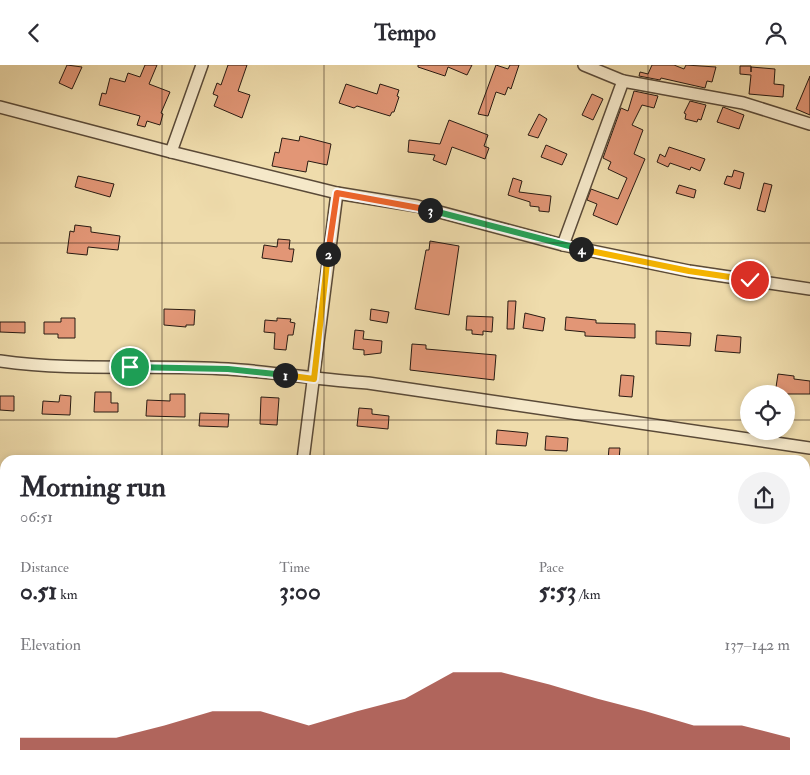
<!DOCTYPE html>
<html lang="en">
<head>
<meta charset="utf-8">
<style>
	body { margin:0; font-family:"IM FELL Double Pica",serif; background:#f2f2f3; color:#2b2b33; height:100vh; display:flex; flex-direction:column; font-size:19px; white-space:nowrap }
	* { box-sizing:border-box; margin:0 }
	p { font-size:16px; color:#7c7c81 }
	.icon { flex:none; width:28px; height:28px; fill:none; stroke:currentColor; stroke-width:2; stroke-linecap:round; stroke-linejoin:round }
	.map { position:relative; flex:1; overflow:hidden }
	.side { position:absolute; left:0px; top:390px; width:810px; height:320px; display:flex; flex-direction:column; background:#fff; border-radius:15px 15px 0 0; box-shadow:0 2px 8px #0003 }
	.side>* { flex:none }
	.tools { position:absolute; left:740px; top:320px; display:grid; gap:10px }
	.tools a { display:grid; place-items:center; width:55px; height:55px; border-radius:50%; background:#fff; box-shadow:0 2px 8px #0003; font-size:25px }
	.pin { position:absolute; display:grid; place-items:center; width:42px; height:42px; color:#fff; margin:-21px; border:2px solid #fff; border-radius:50%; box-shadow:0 1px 5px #0007 }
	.km { position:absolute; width:25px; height:25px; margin:-12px; border-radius:50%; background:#222; color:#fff; font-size:14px; line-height:25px; text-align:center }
	.round { display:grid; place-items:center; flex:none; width:52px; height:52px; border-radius:26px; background:#f2f2f3 }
	.head { display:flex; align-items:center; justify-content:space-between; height:85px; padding:0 20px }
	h1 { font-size:28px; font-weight:700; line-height:38px }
	.metrics { display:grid; grid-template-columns:repeat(3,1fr); gap:8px; height:85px; padding:5px 20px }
	.metrics div { display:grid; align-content:center }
	.metrics b { font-size:25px; font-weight:700 }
	.metrics small { font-size:14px; font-weight:400 }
	.metrics p { font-size:14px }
	.chart { height:140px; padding:10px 20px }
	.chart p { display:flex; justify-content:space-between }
	.chart svg { width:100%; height:90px; margin-top:5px; fill:#8f2418; opacity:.7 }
	header { display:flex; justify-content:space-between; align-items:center; height:65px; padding:0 20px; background:#fff; font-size:22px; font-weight:700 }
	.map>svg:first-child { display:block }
	.building { fill:#e29676; stroke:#281a12 }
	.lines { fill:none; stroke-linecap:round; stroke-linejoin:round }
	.street-casing { stroke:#5a4a38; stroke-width:14 }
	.street { stroke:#f5e8c9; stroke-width:11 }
	.split-1-casing { stroke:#fff; stroke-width:10 }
	.split-2-casing { stroke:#fff; stroke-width:10 }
	.split-3-casing { stroke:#fff; stroke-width:10 }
	.split-4-casing { stroke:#fff; stroke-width:10 }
	.split-5-casing { stroke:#fff; stroke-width:10 }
	.split-1 { stroke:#22a559; stroke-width:6 }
	.split-2 { stroke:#f5b400; stroke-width:6 }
	.split-3 { stroke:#f0652b; stroke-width:6 }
	.split-4 { stroke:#22a559; stroke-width:6 }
	.split-5 { stroke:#f5b400; stroke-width:6 }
	.grid { fill:none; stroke:#281a12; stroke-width:1; stroke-opacity:0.55 }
</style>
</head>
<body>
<header><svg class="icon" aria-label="back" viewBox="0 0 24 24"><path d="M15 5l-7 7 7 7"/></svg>Tempo<svg class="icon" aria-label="person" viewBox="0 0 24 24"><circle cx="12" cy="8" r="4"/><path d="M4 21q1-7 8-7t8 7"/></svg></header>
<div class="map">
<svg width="810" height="710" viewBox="0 0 810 710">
	<rect width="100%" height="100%" fill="#efdcac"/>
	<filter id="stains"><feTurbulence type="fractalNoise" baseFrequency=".004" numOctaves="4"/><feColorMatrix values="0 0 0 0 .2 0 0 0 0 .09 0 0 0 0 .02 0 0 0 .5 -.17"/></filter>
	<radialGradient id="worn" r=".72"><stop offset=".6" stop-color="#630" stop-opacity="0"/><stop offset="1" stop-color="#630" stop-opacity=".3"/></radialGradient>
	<g class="building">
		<polygon points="67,0 82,2 72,24 59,18"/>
		<polygon points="145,0 157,0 149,19 170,27 161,48 163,49 160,60 147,56 145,62 137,60 140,51 99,40 102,28 106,29 110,13 125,17 128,8 140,12"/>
		<polygon points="228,0 247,0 238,26 250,30 242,53 214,41 218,31 213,29 217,18 221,20"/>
		<polygon points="418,0 472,0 467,10 448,2 445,11 418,2"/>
		<polygon points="496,0 508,4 510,0 519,0 511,24 508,22 505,30 496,27 488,51 478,49"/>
		<polygon points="652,0 674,0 684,4 686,0 716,2 712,17 707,16 705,23 661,13 660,15 639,11 640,7 648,9"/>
		<polygon points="740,1 751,1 751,7 751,2 775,4 774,19 784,20 783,32 749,29 751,10 740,9"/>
		<polygon points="810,11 810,50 796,44"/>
		<polygon points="346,19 377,29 380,19 399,25 397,31 399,32 394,47 392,47 390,51 357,41 354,43 339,38"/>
		<polygon points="634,26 658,31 654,43 642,40 632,60 643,65 634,89 645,94 617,160 593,150 597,139 587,135 591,124 618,134 627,113 608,104 611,97 603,93 621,43 628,46"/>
		<polygon points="592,29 603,34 593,55 582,50"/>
		<polygon points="690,36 706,40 701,55 698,54 697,57 685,54 686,49 684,48"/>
		<polygon points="723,42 744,50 739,64 717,57"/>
		<polygon points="539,49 547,54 538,73 528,70"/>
		<polygon points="449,55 488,70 484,81 489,83 485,94 452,82 446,100 433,95 435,90 408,87 409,75 440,79"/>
		<polygon points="300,71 331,79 327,100 308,96 306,107 272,101 275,87 279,88 282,73 299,76"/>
		<polygon points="546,80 567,89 562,100 541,92"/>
		<polygon points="669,82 705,94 700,106 691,102 690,105 670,98 668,102 657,97 660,89 665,92"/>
		<polygon points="734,105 744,108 740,124 724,119 727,111 732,112"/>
		<polygon points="78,111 114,119 110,132 75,122"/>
		<polygon points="513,113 522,116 519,127 551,131 549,147 539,146 539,142 530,141 530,137 508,130"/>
		<polygon points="764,118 772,120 765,147 757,145"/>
		<polygon points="679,120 696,125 694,133 676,128"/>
		<polygon points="75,160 91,162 91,167 120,171 118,185 88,182 87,190 67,188 70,166 74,167"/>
		<polygon points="278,174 290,175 289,184 294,184 292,197 262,193 264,180 277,182"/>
		<polygon points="430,176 459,181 449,250 415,244 426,185 429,185"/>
		<polygon points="508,236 516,236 514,264 507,264"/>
		<polygon points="164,244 195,245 194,260 186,260 186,262 164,260"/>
		<polygon points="371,244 389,247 387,258 370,255"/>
		<polygon points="525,248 545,253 543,266 523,263"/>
		<polygon points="467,251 493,252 492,267 483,266 483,270 472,269 472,265 466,265"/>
		<polygon points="566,252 596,255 596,258 635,259 635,273 585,271 585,267 565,265"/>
		<polygon points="61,253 75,253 75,273 58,273 58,269 44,269 44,257 61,257"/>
		<polygon points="277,253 291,254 290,257 295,258 293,270 288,270 286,285 274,284 275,268 264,267 265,255 277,256"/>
		<polygon points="0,257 25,257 25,268 0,267"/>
		<polygon points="355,265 364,266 363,274 382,276 381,288 364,290 364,285 353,284"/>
		<polygon points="656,266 691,268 690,281 656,279"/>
		<polygon points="717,270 741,272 740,288 715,286"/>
		<polygon points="412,279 426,280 426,284 496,290 494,315 410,305"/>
		<polygon points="778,309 794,311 794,314 810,316 810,329 775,329"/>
		<polygon points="621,310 634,311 632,332 619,331"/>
		<polygon points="95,327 111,327 111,338 118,338 118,347 94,347"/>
		<polygon points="170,329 185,329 185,352 146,351 147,335 170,336"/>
		<polygon points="60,330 71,331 70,350 42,349 43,336 59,337"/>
		<polygon points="0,331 14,331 14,346 0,345"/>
		<polygon points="261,332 279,333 277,360 260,359"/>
		<polygon points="359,343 372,344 372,349 389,351 388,364 357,361"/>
		<polygon points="200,348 229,349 228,362 199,361"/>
		<polygon points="497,365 528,368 526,381 496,379"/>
		<polygon points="546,371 568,373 567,386 545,385"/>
		<polygon points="609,383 620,383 619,395 608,395"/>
	</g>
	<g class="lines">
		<defs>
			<g id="street">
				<polyline points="584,0 623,16 743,38 810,59"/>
				<polyline points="0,42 171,87 337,128 417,141 563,180 689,206 810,224"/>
				<polyline points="171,87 202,0"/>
				<polyline points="563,180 623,16"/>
				<path d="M0,296C75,307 152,299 228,304C275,307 321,315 368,318L810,383"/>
				<polyline points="303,395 337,128"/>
				<polyline points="0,487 5,488"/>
				<polyline points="805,535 810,505"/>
				<polyline points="805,586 810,587"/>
				<polyline points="85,710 86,705"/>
				<polyline points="265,710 265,705"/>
				<polyline points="390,710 391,705"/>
				<polyline points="671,710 672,705"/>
				<polyline points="774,710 775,705"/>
			</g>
		</defs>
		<use href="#street" class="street-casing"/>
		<use href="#street" class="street"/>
	</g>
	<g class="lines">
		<defs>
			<polyline id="split-1" points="130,302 228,304 285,310"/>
			<polyline id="split-2" points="285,310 314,314 328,189"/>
			<polyline id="split-3" points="328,189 337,128 430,145"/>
			<polyline id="split-4" points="430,145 581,184"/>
			<polyline id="split-5" points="581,184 689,206 750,215"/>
		</defs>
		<use href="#split-1" class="split-1-casing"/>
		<use href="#split-2" class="split-2-casing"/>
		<use href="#split-3" class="split-3-casing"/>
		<use href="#split-4" class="split-4-casing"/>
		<use href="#split-5" class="split-5-casing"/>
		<use href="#split-1" class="split-1"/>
		<use href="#split-2" class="split-2"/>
		<use href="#split-3" class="split-3"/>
		<use href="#split-4" class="split-4"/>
		<use href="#split-5" class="split-5"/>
	</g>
	<path class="grid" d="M162,0V395M324,0V395M486,0V395M648,0V395M0,178H810M0,355H749M786,355H810M0,532H5M805,532H810M162,705V710M324,705V710M486,705V710M648,705V710"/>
	<rect width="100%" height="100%" filter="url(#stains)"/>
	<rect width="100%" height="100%" fill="url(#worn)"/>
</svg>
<div class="tools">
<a><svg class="icon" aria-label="locate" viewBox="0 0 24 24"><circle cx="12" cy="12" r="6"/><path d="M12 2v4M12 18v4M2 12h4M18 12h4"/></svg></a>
</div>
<div class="pin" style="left:130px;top:302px;background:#1e9e55"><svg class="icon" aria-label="arrive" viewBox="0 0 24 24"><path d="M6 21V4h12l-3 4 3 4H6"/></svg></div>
<div class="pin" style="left:750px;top:215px;background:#d93025"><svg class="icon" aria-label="check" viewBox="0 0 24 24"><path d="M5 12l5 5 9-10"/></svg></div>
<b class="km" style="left:285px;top:310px">1</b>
<b class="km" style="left:328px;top:189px">2</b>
<b class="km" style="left:430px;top:145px">3</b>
<b class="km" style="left:581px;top:184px">4</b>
<section class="side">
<div class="head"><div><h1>Morning run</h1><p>06:51</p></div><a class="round"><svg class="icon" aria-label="share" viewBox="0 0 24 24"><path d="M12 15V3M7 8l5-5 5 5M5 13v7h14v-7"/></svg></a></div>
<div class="metrics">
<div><p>Distance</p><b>0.51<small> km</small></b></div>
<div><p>Time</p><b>3:00</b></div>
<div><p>Pace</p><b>5:53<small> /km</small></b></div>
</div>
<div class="chart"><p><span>Elevation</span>137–142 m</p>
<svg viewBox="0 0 160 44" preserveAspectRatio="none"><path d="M0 44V38L10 38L20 38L30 32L40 25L50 25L60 32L70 25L80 19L90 6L100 6L110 12L120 19L130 25L140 32L150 32L160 38V44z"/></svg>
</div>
</section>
</div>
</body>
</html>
